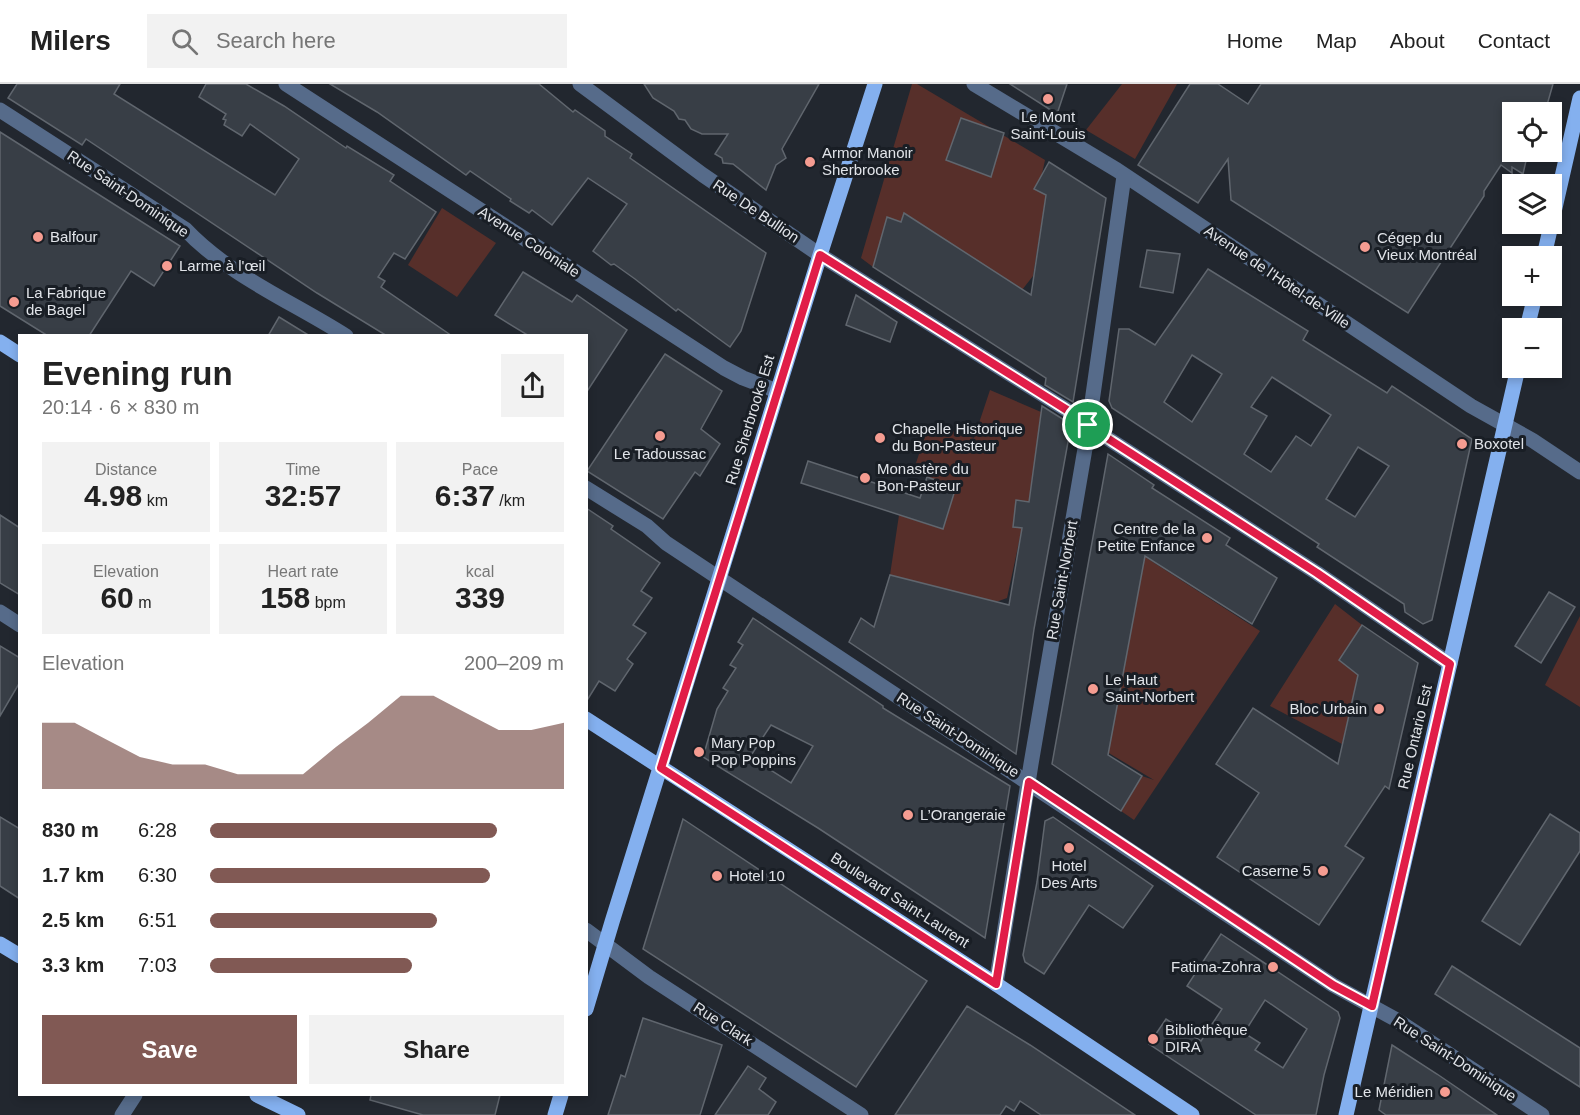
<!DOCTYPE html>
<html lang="en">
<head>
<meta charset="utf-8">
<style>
	body { margin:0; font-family:Arial,sans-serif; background:#f2f2f2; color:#222; height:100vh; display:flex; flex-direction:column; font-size:22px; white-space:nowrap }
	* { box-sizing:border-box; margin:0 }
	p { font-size:20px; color:#767676 }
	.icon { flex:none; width:33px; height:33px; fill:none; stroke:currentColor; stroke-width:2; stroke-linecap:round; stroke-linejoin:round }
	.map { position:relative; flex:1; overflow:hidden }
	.drawer { position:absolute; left:18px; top:250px; width:570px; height:762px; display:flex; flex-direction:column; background:#fff; border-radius:0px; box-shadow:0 3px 9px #0003 }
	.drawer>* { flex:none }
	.tools { position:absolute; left:1502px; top:18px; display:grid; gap:12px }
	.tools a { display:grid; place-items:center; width:60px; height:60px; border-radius:0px; background:#fff; box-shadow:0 3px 9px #0003; font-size:30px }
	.pin { position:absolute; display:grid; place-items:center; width:51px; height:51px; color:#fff; margin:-26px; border:3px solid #fff; border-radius:50%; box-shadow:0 2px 6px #0007 }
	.round { display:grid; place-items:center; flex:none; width:63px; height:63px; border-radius:0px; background:#f2f2f2 }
	.headline { display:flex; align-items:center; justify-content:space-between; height:102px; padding:0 24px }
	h1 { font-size:33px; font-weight:800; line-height:45px }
	.stats { display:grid; grid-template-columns:repeat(3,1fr); gap:9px; height:102px; padding:6px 24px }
	.stats div { display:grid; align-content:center; border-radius:0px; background:#f2f2f2; text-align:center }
	.stats b { font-size:30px; font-weight:800 }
	.stats small { font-size:16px; font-weight:400 }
	.stats p { font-size:16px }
	.chart { height:168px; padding:12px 24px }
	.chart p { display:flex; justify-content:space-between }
	.chart svg { width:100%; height:108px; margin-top:6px; fill:#815954; opacity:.7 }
	.primary-button { display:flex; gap:12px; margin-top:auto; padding:12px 24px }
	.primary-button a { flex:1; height:69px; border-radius:0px; background:#815954; color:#fff; font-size:24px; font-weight:800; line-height:69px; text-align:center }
	.primary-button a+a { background:#f2f2f2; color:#222 }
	ul { padding:0 24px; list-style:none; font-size:20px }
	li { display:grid; grid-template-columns:96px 72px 1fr; align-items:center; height:45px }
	li i { height:15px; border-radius:8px; background:#815954 }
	header { display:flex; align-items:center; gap:36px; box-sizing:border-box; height:84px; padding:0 30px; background:#fff; border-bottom:2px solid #e0e0e0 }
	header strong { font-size:28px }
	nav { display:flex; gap:33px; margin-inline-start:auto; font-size:21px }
	.search { width:420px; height:54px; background:#f2f2f2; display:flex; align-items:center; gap:15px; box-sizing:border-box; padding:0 21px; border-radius:0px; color:#767676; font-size:22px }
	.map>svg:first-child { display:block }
	.green { fill:#572f2a }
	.building { fill:#383e46; stroke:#60666e; stroke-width:1.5; fill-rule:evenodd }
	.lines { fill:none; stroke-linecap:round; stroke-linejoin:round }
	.minor { stroke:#566b8a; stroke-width:15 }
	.major { stroke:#84b0ef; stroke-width:15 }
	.route-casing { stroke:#fff; stroke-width:12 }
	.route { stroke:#e11d48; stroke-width:8 }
	.poi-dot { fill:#f59c91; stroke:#191e25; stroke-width:2 }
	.labels { text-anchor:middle; stroke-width:6; stroke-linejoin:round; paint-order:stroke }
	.poi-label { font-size:15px; fill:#e1e4e9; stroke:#191e25; text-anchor:start }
	.street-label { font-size:15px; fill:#e1e4e9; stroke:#191e25 }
</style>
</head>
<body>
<header>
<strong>Milers</strong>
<div class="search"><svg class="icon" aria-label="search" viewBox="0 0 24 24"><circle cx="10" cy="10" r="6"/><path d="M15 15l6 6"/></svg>Search here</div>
<nav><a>Home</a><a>Map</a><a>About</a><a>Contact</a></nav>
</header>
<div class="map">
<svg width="1580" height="1031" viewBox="0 0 1580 1031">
	<rect width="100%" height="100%" fill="#22272f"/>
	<g class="green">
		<polygon points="912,0 917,0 1045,76 1042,90 1046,111 1033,192 1022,206 904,129 901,138 887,133 873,183 861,174"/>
		<polygon points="1122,0 1177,0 1135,75 1086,46"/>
		<polygon points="442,124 496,159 457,213 408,181"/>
		<polygon points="990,306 1041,328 1029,418 1016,416 1013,443 1022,444 1007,514 996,518 890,491 899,431 942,445 956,403 913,388 929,340 974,354"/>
		<polygon points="1145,473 1260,547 1134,736 1121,727 1142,692 1154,696 1107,668"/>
		<polygon points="1335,520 1362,541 1339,576 1358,591 1342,660 1270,622"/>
		<polygon points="1580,532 1580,623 1545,601"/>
	</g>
	<g class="building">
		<polygon points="17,0 120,0 114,10 275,111 299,75 250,40 242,52 224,41 226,36 223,35 226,30 199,13 206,0 246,0 284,22 346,64 347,62 394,91 390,97 436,128 405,175 394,169 378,193 385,197 381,203 452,252 387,252 317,209 86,55 82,61 8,14"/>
		<polygon points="330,0 539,0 573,28 575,26 605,47 605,52 632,70 630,74 766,169 741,247 730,263 678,225 676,227 635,195 614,180 611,181 593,167 627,120 588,94 552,141 532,126 529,129 510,117 511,115 470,87 466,91 377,28"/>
		<polygon points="644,0 819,0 782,65 786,74 776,81 766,106 733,80 723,79 722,74 715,70 728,50 702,50 691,45 685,36 679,35 674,27 653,14"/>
		<polygon points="1010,0 1067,0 1057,30"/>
		<polygon points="1190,0 1218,0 1248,20 1261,0 1553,0 1545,28 1512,28 1512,68 1528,68 1523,90 1512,83 1512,89 1501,81 1484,107 1484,112 1408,229 1231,116 1228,75 1198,119 1138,81"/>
		<polygon points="961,34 1004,49 991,93 946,76"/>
		<polygon points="0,48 180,162 154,202 131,187 89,252 48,252 0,222"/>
		<polygon points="1049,78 1106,114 1073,318 1045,301 1046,294 873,183 887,133 901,138 904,129 1031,211 1046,111 1034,105"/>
		<polygon points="1147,166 1180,170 1173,209 1140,203"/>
		<path d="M1208,185L1308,247L1303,256L1387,309L1392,302L1472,355L1432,536L1423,540L1405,528L1404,520L1317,463L1319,460L1112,324L1109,317L1119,245H1129L1155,261ZM1192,271L1222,290L1192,338L1164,318ZM1272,293L1331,331L1311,362L1296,352L1271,388L1244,370L1267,332L1251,323ZM1358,363L1389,382L1355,433L1326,415Z"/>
		<polygon points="523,188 572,218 577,211 627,246 586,309 586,252 529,252 495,231"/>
		<polygon points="856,211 897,238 890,258 846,241"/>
		<polygon points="279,233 310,252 268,252"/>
		<polygon points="665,270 722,307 701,345 720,360 700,392 695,388 663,435 587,387"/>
		<polygon points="1042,322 1069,339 1070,347 1034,545 1016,670 849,558 861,534 874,543 890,491 1009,521 1022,444 1013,443 1016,416 1029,418"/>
		<polygon points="1108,370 1154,401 1152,404 1230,454 1226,461 1277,494 1252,540 1145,472 1108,671 1142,692 1121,727 1052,680"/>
		<polygon points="808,377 920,414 927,393 956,403 943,445 801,399"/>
		<polygon points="586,424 613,442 611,445 660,479 641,507 652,514 633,541 646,549 627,575 633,580 615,607 599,597 586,618"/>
		<polygon points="0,431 20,444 20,511 0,499"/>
		<polygon points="1549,508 1575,523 1541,579 1515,562"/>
		<path d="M753,534L883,622V624L1010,702L985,854L818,744L703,673L717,625L728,607L723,604L736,584L730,581L743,561L738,558ZM771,641L813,662L791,699L750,673Z"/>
		<polygon points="1362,541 1418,579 1389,705 1385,702 1345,762 1364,774 1319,841 1217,773 1259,709 1216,680 1253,624 1338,680 1358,591 1339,576"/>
		<polygon points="0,562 20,574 20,598 0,632"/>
		<polygon points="1550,730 1580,749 1580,767 1520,861 1482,837"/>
		<polygon points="0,733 20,745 20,815 0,802"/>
		<polygon points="1053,733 1153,802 1123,844 1089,821 1044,890 1025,878 1023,871 1037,798 1045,737"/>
		<polygon points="683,735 927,897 856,1003 643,865"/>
		<path d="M1221,850L1338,928L1340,934L1324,991L1316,1031H1256L1149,960L1166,935L1201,957L1222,925L1187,902ZM1265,916L1307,945L1283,984L1255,966L1260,959L1244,949Z"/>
		<polygon points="1452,882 1580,964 1580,1003 1435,910"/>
		<polygon points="967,922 1030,961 1135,1031 1041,1031 1020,1017 1014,1027 1006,1022 1000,1031 895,1031"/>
		<polygon points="643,934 722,961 700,1031 608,1031 621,991 625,993"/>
		<polygon points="1392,961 1437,990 1497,1031 1386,1031 1379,1026"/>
		<polygon points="748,982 766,994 759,1005 776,1018 768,1031 715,1031"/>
		<polygon points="371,1011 500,1011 495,1031 423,1031 370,1016"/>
	</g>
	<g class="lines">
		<g class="minor">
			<polyline points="286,0 724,284 743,294 777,307"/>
			<polyline points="580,0 703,91 820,171 1075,331 1104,352 1317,489 1450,580"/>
			<polyline points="974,0 1117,86 1471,322 1532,356 1580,388"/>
			<path d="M0,26L185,145C229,192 293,218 346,252"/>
			<polyline points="586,404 647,442 666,459 1333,901 1395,935 1542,1031"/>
			<polyline points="0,528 20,541"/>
			<polyline points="586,846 649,893 861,1031"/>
			<polyline points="996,900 1031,680 1087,353 1124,92"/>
			<polyline points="122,1031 135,1011"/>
		</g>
		<g class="major">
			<polyline points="1544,172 1580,14"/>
			<polyline points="1527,244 1535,212"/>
			<polyline points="0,258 20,271"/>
			<polyline points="586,635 996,900 1192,1031"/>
			<polyline points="0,860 20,872"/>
			<polyline points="586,925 612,838 820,171 875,0"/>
			<polyline points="257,1011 298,1031"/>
			<polyline points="555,1031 561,1011"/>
			<polyline points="1346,1031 1518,284"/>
		</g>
	</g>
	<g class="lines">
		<defs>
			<polygon id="route" points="820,171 1075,331 1104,352 1317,489 1450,580 1372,922 1333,901 1029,698 996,900 661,684"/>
		</defs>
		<use href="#route" class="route-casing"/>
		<use href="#route" class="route"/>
	</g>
	<g class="poi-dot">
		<circle cx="1048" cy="15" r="6"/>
		<circle cx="810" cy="78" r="6"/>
		<circle cx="38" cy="153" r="6"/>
		<circle cx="1365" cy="163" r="6"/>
		<circle cx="167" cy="182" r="6"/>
		<circle cx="14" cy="218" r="6"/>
		<circle cx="660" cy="352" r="6"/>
		<circle cx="880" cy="354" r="6"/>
		<circle cx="1462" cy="360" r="6"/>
		<circle cx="865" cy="394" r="6"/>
		<circle cx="1207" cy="454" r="6"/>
		<circle cx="1093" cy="605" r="6"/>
		<circle cx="1379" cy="625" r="6"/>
		<circle cx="699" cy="668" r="6"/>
		<circle cx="908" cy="731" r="6"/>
		<circle cx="1069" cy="764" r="6"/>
		<circle cx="1323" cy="787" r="6"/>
		<circle cx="717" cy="792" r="6"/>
		<circle cx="1273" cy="883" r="6"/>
		<circle cx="1153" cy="955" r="6"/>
		<circle cx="1445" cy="1008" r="6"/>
	</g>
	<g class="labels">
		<g class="poi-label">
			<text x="1048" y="38" text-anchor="middle">Le Mont<tspan x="1048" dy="17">Saint-Louis</tspan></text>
			<text x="822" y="74">Armor Manoir<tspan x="822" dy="17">Sherbrooke</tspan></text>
			<text x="50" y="158">Balfour</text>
			<text x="1377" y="159">Cégep du<tspan x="1377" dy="17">Vieux Montréal</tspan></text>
			<text x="179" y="187">Larme à l'œil</text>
			<text x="26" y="214">La Fabrique<tspan x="26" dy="17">de Bagel</tspan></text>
			<text x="892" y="350">Chapelle Historique<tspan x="892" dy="17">du Bon-Pasteur</tspan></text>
			<text x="1474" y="365">Boxotel</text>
			<text x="660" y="375" text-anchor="middle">Le Tadoussac</text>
			<text x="877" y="390">Monastère du<tspan x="877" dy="17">Bon-Pasteur</tspan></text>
			<text x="1195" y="450" text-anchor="end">Centre de la<tspan x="1195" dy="17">Petite Enfance</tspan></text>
			<text x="1105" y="601">Le Haut<tspan x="1105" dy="17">Saint-Norbert</tspan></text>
			<text x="1367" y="630" text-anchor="end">Bloc Urbain</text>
			<text x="711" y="664">Mary Pop<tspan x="711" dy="17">Pop Poppins</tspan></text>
			<text x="920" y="736">L’Orangeraie</text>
			<text x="1069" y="787" text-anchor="middle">Hotel<tspan x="1069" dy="17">Des Arts</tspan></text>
			<text x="1311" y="792" text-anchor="end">Caserne 5</text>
			<text x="729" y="797">Hotel 10</text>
			<text x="1261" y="888" text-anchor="end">Fatima-Zohra</text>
			<text x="1165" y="951">Bibliothèque<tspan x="1165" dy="17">DIRA</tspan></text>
			<text x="1433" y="1013" text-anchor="end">Le Méridien</text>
		</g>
		<g class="street-label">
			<text transform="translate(128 110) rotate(34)" y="5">Rue Saint-Dominique</text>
			<text transform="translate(756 127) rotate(34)" y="5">Rue De Bullion</text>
			<text transform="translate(529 158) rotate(33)" y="5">Avenue Coloniale</text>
			<text transform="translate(1277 193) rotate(34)" y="5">Avenue de l'Hôtel-de-Ville</text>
			<text transform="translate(750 336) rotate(-73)" y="5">Rue Sherbrooke Est</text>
			<text transform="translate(1062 496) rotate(-80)" y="5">Rue Saint-Norbert</text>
			<text transform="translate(958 651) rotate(33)" y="5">Rue Saint-Dominique</text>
			<text transform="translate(1415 653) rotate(-77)" y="5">Rue Ontario Est</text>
			<text transform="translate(900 816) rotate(33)" y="5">Boulevard Saint-Laurent</text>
			<text transform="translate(723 940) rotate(33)" y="5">Rue Clark</text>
			<text transform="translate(1455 975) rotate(33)" y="5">Rue Saint-Dominique</text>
		</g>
	</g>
</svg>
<div class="tools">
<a><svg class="icon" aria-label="locate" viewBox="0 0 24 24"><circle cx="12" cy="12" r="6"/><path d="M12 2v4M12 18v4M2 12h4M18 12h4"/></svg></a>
<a><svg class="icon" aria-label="layers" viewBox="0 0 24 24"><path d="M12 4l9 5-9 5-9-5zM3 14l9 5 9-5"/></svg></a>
<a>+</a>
<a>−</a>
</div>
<div class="pin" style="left:1088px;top:341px;background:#1e9e55"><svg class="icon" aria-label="arrive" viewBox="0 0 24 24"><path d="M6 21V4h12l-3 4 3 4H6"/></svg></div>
<section class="drawer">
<div class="headline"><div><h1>Evening run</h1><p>20:14 · 6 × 830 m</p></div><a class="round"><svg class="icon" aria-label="share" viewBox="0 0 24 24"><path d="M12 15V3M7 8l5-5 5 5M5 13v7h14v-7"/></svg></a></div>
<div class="stats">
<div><p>Distance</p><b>4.98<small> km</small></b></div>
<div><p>Time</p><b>32:57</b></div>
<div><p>Pace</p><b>6:37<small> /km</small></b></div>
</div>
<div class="stats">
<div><p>Elevation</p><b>60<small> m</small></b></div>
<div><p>Heart rate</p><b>158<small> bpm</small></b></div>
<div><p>kcal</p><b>339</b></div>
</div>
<div class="chart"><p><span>Elevation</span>200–209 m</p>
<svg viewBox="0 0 160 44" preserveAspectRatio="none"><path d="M0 44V17L10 17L20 24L30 31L40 34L50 34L60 38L70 38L80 38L90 27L100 17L110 6L120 6L130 13L140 20L150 20L160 17V44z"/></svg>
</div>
<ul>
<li><b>830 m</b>6:28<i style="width:81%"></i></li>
<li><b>1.7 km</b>6:30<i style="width:79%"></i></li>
<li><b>2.5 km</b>6:51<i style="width:64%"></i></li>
<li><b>3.3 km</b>7:03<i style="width:57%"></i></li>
</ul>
<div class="primary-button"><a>Save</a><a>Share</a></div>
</section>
</div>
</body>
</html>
